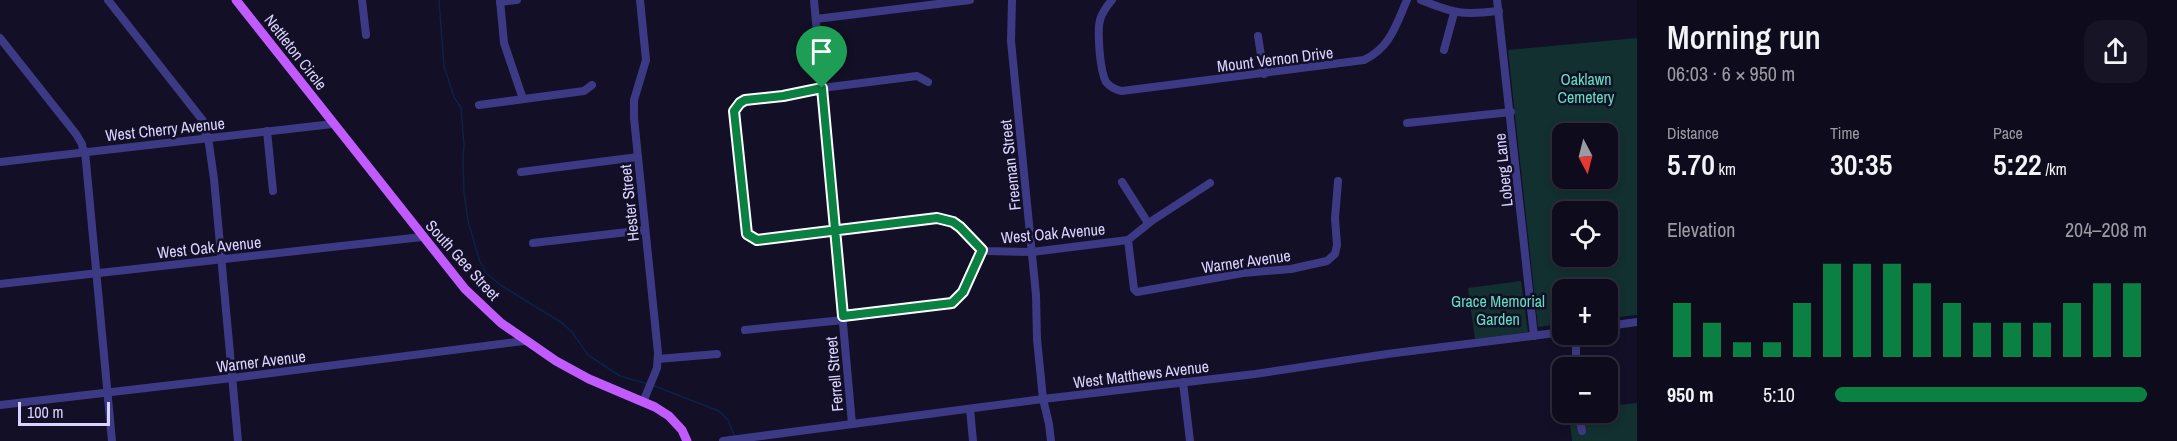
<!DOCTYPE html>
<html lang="en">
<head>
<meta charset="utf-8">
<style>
	body { margin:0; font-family:"Archivo Narrow",sans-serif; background:#171425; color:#f1f3f6; height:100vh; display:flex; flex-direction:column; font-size:22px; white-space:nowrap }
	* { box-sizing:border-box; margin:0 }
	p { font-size:20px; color:#9b9ba3 }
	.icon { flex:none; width:33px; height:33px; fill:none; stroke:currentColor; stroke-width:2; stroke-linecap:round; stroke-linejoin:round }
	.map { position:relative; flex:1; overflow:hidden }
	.side { display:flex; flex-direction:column; background:#0e0b1c; width:540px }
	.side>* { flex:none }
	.needle { width:39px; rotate:173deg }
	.fabs { position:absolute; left:1552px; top:123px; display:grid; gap:12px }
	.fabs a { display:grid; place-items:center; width:66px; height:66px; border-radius:12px; background:#0e0b1c; box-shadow:0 3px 9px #0003,0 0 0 2px #2e2b3b; font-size:30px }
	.scale { position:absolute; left:18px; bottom:15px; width:92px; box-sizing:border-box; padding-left:6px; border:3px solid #d9d4ff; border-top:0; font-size:16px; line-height:21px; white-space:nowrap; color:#d9d4ff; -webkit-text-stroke:4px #130f26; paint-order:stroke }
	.pin { position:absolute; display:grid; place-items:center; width:51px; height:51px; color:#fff; margin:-62px -26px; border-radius:50% 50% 50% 0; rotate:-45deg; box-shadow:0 0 6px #0007 }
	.pin .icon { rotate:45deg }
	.round { display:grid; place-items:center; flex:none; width:63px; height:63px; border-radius:18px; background:#171425 }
	.overview { display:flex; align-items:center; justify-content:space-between; height:102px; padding:0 30px }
	h1 { font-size:33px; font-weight:600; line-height:45px }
	.figures { display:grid; grid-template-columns:repeat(3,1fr); gap:9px; height:102px; padding:6px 30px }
	.figures div { display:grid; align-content:center }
	.figures b { font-size:30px; font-weight:600 }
	.figures small { font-size:16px; font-weight:400 }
	.figures p { font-size:16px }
	.chart { height:168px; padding:12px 30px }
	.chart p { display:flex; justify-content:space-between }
	.chart svg { width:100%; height:108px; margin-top:6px; stroke:#0b8043; stroke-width:6 }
	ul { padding:0 30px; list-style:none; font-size:20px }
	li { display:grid; grid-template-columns:96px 72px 1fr; align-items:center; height:45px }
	li i { height:15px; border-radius:8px; background:#0b8043 }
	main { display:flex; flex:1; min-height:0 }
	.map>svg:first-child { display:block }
	.green { fill:#12302f; fill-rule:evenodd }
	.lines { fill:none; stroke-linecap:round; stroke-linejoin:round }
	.stream { stroke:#0c2248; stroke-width:1.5 }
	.minor { stroke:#3d3a85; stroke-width:8 }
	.major { stroke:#c25bff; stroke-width:9 }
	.route-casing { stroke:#fff; stroke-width:12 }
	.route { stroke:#0b8043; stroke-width:8 }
	.labels { text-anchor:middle; stroke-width:5; stroke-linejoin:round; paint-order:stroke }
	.street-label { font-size:16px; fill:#d9d4ff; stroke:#130f26 }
	.park-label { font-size:16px; fill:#5fe0c0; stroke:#130f26 }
</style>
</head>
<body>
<main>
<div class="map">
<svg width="1637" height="441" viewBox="0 0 1637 441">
	<rect width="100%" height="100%" fill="#130f26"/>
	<g class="green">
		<path d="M1637,38V315L1608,318V290H1563V324L1538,327L1508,50ZM1563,134H1608V178H1563ZM1563,212H1608V256H1563Z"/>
		<polygon points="1521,281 1528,332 1475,339 1468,288"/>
		<polygon points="1637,403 1637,441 1572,441 1569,413 1608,412 1608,406"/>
	</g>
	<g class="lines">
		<g class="stream">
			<polyline points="439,0 444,66 454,97 461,108 464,145 463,160 464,192 468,221 480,262 486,273 499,284 562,323 572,332 588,355 620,376 648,384"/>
			<polyline points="652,385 719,411 728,420 735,437"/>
		</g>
		<g class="minor">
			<polyline points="108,0 204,122 206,138"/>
			<polyline points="362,0 366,35"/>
			<polyline points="500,0 504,43 523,99"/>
			<polyline points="640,0 646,60 634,100 634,118 658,353 657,368 643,402"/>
			<polyline points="814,0 852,424"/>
			<polyline points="1012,0 1011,41 1036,295 1037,339 1043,399 1049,424 1051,441"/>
			<path d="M1112,0C1107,6 1102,12 1100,20C1097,33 1100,71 1106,82C1110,87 1116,90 1122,91L1364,60C1390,48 1396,25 1407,0"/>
			<path d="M1421,0C1456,14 1462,15 1499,11"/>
			<polyline points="1497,0 1534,336"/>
			<polyline points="500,2 517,0"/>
			<polyline points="816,19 970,0"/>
			<polyline points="1258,36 1264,74"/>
			<polyline points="0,38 76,134 82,144 83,151"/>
			<polyline points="1444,50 1454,13"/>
			<path d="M928,82L917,76L822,88L740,103L733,113L745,230L749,237L757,240L937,218C964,221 966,244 986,251L1032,252L1128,240L1153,220L1210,183"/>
			<polyline points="479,105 584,91 592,85"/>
			<polyline points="1407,123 1511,112"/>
			<polyline points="267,131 273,191"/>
			<polyline points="208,137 214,179 238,441"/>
			<polyline points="85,151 112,441"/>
			<polyline points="0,162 333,124"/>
			<polyline points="521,172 638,157"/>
			<polyline points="1122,182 1148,223"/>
			<polyline points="1128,240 1134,289 1137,292 1243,273 1291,269 1327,261 1335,254 1337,245 1335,218 1338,181"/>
			<polyline points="533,243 645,230"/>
			<polyline points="0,284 422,237"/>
			<polyline points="843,316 952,303 963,292 982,250"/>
			<polyline points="1608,326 1637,322"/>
			<polyline points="745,330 843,320"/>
			<polyline points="1576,334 1576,368"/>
			<polyline points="658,359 717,354"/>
			<polyline points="1183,382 1190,441"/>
			<polyline points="0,405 232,378 524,341"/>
			<polyline points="970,409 973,441"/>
			<polyline points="1578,412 1582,431"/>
			<polyline points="723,441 1043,399 1255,374 1387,354 1563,332"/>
		</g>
		<polyline class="major" points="236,0 465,289 501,323 556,361 589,379 655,407 669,416 682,430 687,441"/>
	</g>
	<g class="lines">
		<defs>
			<polyline id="route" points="822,88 783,96 745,100 740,103 734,111 747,234 757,240 937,218 953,222 960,227 982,250 963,292 952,303 843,316 822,88"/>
		</defs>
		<use href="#route" class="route-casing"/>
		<use href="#route" class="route"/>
	</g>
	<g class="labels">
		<g class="street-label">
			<text transform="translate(296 52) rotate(52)" y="6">Nettleton Circle</text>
			<text transform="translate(1275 59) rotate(-7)" y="6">Mount Vernon Drive</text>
			<text transform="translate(165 129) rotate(-6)" y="6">West Cherry Avenue</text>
			<text transform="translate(1010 165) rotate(-96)" y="6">Freeman Street</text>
			<text transform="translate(1503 170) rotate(-96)" y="6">Loberg Lane</text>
			<text transform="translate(629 203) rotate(-96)" y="6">Hester Street</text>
			<text transform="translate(1053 233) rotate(-5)" y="6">West Oak Avenue</text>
			<text transform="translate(209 247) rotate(-6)" y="6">West Oak Avenue</text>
			<text transform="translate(463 260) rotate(48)" y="6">South Gee Street</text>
			<text transform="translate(1246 261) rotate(-8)" y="6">Warner Avenue</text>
			<text transform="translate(261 361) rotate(-7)" y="6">Warner Avenue</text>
			<text transform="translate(834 374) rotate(-95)" y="6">Ferrell Street</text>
			<text transform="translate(1141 374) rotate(-7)" y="6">West Matthews Avenue</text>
		</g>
		<g class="park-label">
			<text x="1586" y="85">Oaklawn<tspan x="1586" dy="18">Cemetery</tspan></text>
			<text x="1498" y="307">Grace Memorial<tspan x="1498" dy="18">Garden</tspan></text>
		</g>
	</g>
</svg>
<div class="fabs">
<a><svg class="needle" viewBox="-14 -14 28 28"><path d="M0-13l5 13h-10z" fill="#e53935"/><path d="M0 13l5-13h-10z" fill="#9b9ba3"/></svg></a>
<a><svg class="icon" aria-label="locate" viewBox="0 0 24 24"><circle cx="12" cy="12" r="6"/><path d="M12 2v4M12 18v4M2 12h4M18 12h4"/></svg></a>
<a>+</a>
<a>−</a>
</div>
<div class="scale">100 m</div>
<div class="pin" style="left:822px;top:88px;background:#1e9e55"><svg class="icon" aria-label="arrive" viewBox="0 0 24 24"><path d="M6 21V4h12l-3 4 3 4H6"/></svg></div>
</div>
<section class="side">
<div class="overview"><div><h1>Morning run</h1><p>06:03 · 6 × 950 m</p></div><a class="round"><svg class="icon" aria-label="share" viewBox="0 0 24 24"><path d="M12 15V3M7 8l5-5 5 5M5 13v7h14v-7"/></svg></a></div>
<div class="figures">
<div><p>Distance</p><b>5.70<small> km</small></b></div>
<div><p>Time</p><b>30:35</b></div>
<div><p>Pace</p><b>5:22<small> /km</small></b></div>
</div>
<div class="chart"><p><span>Elevation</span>204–208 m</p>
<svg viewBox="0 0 160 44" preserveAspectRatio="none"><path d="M5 44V22M15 44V30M25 44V38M35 44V38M45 44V22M55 44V6M65 44V6M75 44V6M85 44V14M95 44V22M105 44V30M115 44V30M125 44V30M135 44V22M145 44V14M155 44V14"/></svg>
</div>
<ul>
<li><b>950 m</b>5:10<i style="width:100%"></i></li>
</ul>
</section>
</main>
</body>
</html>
